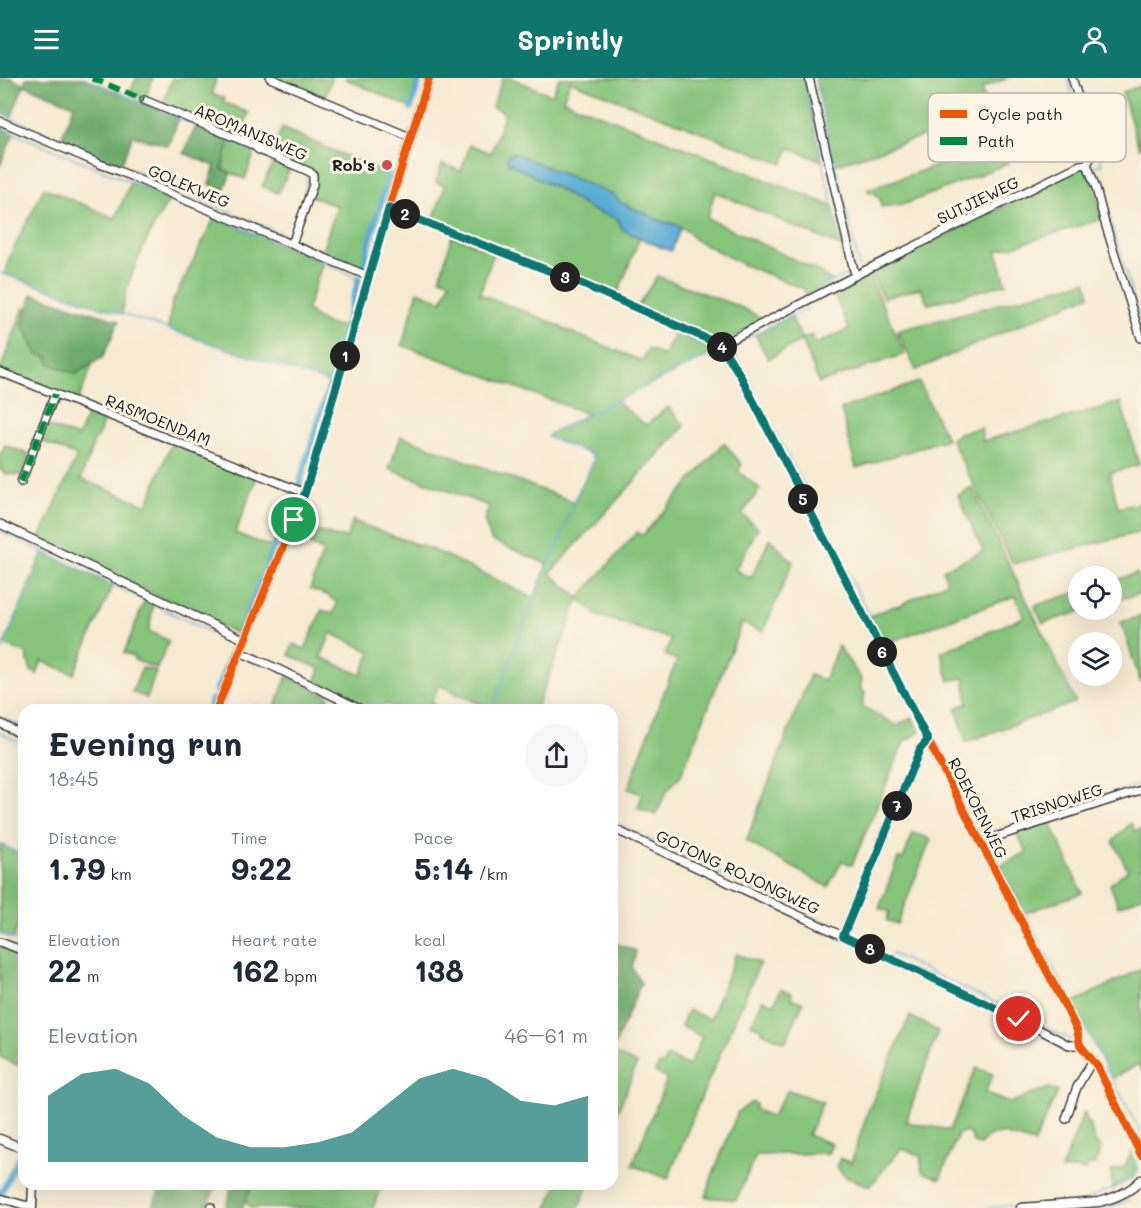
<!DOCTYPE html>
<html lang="en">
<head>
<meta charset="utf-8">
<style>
	body { margin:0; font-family:Mali,sans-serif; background:#f6f6f7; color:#1f2937; height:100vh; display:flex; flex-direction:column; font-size:22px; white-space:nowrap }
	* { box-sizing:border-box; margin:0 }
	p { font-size:20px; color:#747a83 }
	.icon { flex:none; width:33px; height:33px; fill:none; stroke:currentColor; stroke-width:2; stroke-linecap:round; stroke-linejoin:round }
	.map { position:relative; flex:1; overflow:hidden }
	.sheet { position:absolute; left:18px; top:626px; width:600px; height:486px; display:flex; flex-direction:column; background:#fff; border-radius:18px; box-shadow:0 6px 24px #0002 }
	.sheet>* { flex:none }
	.buttons { position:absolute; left:1068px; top:488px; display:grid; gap:12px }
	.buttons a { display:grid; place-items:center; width:54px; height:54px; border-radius:50%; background:#fff; box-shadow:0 6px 24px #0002; font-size:30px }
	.pin { position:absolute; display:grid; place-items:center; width:51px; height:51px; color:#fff; margin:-26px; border:3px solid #fff; border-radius:50%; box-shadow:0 2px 6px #0007 }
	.km { position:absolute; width:30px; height:30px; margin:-15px; border-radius:50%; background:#222; color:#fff; font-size:16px; line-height:30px; text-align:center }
	.round { display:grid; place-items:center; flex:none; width:63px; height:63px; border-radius:32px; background:#f6f6f7 }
	.head { display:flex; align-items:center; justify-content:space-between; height:102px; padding:0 30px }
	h1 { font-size:33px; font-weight:800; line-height:45px }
	.figures { display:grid; grid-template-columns:repeat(3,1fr); gap:9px; height:102px; padding:6px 30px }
	.figures div { display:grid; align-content:center }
	.figures b { font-size:30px; font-weight:800 }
	.figures small { font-size:16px; font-weight:400 }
	.figures p { font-size:16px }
	.chart { height:168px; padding:12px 30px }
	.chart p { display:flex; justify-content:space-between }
	.chart svg { width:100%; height:108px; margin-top:6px; fill:#0f766e; opacity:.7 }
	header { display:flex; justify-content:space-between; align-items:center; height:78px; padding:0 30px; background:#0f766e; color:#fff; font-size:27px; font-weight:800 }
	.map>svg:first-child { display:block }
	.green { fill:#86c47b; stroke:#51704c; stroke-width:1.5; fill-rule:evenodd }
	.forest { fill:#6caa6b; stroke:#446344; stroke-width:1.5 }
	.water { fill:#59acd4; stroke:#3a6478; stroke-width:1.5 }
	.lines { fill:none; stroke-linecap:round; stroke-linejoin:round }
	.stream { stroke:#59acd4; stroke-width:1.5 }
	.canal { stroke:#59acd4; stroke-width:6 }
	.minor-casing { stroke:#3d3b37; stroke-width:10 }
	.tertiary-casing { stroke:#3d3b37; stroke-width:11 }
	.minor { stroke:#fff; stroke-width:7 }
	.tertiary { stroke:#fff; stroke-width:8 }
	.quiet { stroke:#00873e; stroke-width:6; stroke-dasharray:12 6; stroke-linecap:butt }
	.cycleway-casing { stroke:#fcf5e5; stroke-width:11 }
	.cycleway { stroke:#e8590c; stroke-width:8 }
	.route-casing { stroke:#fff; stroke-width:12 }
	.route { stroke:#0f766e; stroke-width:8 }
	.poi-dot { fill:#d1495b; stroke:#fcf5e5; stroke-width:2 }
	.labels { text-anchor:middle; stroke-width:6; stroke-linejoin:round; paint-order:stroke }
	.street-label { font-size:16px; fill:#1c1c1c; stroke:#fcf5e5 }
	.poi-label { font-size:16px; font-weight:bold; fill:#1c1c1c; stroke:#fcf5e5; text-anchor:end }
	.key { fill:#fcf5e5; stroke:#b9b4a9; stroke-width:1.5 }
	.key-label { font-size:16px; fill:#1c1c1c }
</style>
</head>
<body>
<header><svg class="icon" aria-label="menu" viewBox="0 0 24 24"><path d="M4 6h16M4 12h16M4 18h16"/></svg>Sprintly<svg class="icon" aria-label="person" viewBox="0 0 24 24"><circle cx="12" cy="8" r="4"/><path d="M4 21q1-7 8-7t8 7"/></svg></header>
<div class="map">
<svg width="1141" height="1130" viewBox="0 0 1141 1130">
	<rect width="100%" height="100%" fill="#fcf5e5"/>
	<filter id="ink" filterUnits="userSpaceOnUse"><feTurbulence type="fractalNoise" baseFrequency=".0167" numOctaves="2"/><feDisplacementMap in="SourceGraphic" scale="12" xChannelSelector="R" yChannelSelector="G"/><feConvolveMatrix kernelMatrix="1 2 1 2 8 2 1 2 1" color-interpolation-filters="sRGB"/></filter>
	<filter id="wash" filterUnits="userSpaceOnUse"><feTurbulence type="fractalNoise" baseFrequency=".008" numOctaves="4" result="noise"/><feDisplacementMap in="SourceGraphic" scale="24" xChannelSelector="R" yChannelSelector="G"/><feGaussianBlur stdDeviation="1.35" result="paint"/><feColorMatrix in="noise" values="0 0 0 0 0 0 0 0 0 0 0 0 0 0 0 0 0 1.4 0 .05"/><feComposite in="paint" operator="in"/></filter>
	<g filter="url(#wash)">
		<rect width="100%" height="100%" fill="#f7ead2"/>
		<g class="green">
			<polygon points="136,0 153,0 145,21 130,15"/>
			<polygon points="172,0 178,2 179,0 216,0 212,16 224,20 223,24 249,35 239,60 162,29"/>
			<polygon points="275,0 332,0 324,22"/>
			<polygon points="344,0 420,0 411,30"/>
			<polygon points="503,0 511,0 552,17 559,0 804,0 822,83 789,70 783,86 570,3 563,22 833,128 842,169 715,114 707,140 822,195 825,199 834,203 807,217 802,210 744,187 694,161 687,153 671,145 665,145 620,124 613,117 558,111 592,132 618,141 623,152 640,159 616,220 432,145 445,108 436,104 442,86 461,93 470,67 491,75 505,35 492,29"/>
			<polygon points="815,0 1008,0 982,10 985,23 972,26 976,41 835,87"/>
			<polygon points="1141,8 1141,69 1139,70 1122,14"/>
			<polygon points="282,50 389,97 363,188 322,173 337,128 312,119 314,96 271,75"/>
			<polygon points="230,62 255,73 245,101 222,91"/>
			<polygon points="1007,79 1009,85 905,126 881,129 881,123 875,115 869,115 868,111 957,81 959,88"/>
			<polygon points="275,81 291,89 278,115 262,108"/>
			<polygon points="1081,90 1086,91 1095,111 1102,141 997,173 1006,206 928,226 920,210 883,220 871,194"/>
			<path d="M131,104L171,120C153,145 140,175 129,204C125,214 124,225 122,236L4,196L10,178L44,110L115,140Z"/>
			<path d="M215,139L323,184L307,231C321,245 326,248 346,248L330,305L168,251L172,225Z"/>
			<path d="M452,158L494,174L480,216L546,242L573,255L642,283L648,271L664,278L675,254L718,273L616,323L646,347L668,329L685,348L550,495L579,520L637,454L642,458L724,365L742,387L738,393L760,411L742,436L758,450L735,492L751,500L770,461L793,484L763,554L742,545L681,697L666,714L656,737L638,730L642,716L628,711L659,627L677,582L665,577L671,561L596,537L579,520L536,631H490L439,607L432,623L435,629L440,631H399L386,626L383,631H366L314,606L320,591L289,577L293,566L305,571L322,532L333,536L337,525L327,517L310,511L323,473L293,459L299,446L333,458L346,460L353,442L358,445L438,474L534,520L547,486L491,462L484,442L489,428L389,391L401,358L574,424L594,382L593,378L590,376L548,359L549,356L588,336L402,267L418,213L442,223L450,204L440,200ZM331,555L371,574L361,597L321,579Z"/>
			<polygon points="866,195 869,197 905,276 819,305 802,262 768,281 755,256 791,238 802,261 812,257 816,266 849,251 832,212"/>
			<polygon points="657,198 740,229 765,242 721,265 637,229"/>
			<polygon points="1086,203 1090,217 916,292 897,253"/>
			<polygon points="24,229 27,230 23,247 37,276 49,279 76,296 93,285 78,323 0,292"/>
			<polygon points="919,304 947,361 856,390 841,331"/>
			<polygon points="1121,324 1139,387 1110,395 1118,430 1141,425 1141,446 1139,447 1141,454 1013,486 951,361 959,355 981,350 983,363"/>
			<polygon points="88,333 105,339 97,361 95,361 81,401 147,427 171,366 257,400 235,455 274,470 239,557 39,462 77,378 39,362 45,347 78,359"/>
			<polygon points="5,367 30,377 21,397 7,396 0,392 0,378"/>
			<polygon points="972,410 1076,624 966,664 956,630 968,625 964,600 949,603 941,574 1024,539 1015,518 884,566 870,538 895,528 896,529 947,504 943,492 983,473 958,417"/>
			<polygon points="43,474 113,507 74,596 42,583 37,596 31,593 26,575 4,567"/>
			<polygon points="1137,495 1141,506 1141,515 1112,524 1112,503"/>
			<polygon points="1078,514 1078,531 1089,531 1043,545 1034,528"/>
			<polygon points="145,522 153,526 149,553 169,563 157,590 134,582 134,578 124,575"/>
			<polygon points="1141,538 1141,606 1121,544"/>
			<polygon points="838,568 862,602 860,610 865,615 862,628 897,648 912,639 920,654 904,664 852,787 842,783 828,809 746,763 810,597 824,602"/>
			<polygon points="142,590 144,590 156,593 147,620 132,614"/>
			<polygon points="287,598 328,618 329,623 326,631 274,632"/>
			<polygon points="1050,743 1082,815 1025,835 1000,788 1027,774 1016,754"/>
			<polygon points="1131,745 1135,753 1141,751 1141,819 1118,828 1110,806 1128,792 1113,763"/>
			<polygon points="913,755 931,761 897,846 886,842 889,834 879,830 898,780 903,781"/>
			<polygon points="0,766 24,778 24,833 13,861 0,856"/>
			<polygon points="0,868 24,877 24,990 0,979"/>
			<polygon points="736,876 760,885 703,1015 668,1101 632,1087 667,1001 655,994 659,986 663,987 667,978 689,988 702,959 681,948 688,932 710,941"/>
			<polygon points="1141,891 1141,991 1138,986 1112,1001 1072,925"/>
			<polygon points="781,911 792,915 791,920 803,925 785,964 762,954 763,951 751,946 763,922 774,926"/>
			<polygon points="910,938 938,953 906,1044 950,1052 976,990 993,996 985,1015 1009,1025 1048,1010 1058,1013 1034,1065 1004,1056 990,1057 980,1067 973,1065 971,1057 966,1054 958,1056 940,1101 922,1094 920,1077 901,1071 870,1108 846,1099 836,1089 840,1080 851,1085 868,1033"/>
			<polygon points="612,975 637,986 612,1047"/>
			<polygon points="788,1012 823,1024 808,1057 832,1066 828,1075 756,1077 736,1122 706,1119 711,1101 738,1034 752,1024 756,1026 755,1032 772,1038"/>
			<polygon points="1084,1034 1097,1067 1101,1069 1096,1086 1087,1088 1086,1092 1072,1091 1061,1092"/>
			<polygon points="1132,1074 1138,1093 1133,1100 1112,1111 1111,1093 1124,1089"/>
			<polygon points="252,1106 382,1106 373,1130 250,1130 246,1122"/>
			<polygon points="558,1106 588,1106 579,1130 547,1130"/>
		</g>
		<g class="forest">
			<polygon points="0,0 10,0 24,6 26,0 85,0 179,40 168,68 152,62 151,64 133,57 121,87 61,61 74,27 24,7 11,40 0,35"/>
			<polygon points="196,48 230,62 222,91 231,95 224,112 209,106 215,88 184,75"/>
			<polygon points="0,49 14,55 0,88"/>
			<polygon points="32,216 119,243 103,279 76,296 49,286 49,279 37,276 23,246"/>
			<polygon points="612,864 636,873 632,890 641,905 612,974"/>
			<polygon points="162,1106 221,1106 214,1112 207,1130 152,1130"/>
			<polygon points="231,1106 252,1106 243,1130 225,1130 229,1119"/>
		</g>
		<polygon class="water" points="510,76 516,76 614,117 620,124 665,145 671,145 681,149 671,173 658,168 623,152 618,141 592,132 558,111 507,84 507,79"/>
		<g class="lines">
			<g class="stream">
				<polyline points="85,0 141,24"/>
				<polyline points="804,0 848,196 807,217"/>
				<polyline points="815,0 859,189"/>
				<polyline points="1067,0 1089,69"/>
				<polyline points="1077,0 1079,6"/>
				<polyline points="1081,15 1092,52"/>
				<polyline points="162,33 254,73"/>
				<polyline points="0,35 288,159"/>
				<polyline points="0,49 359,200"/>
				<polyline points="1097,98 1094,88 1102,87 1097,71"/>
				<polyline points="1098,101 1107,131"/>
				<polyline points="304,115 308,96"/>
				<polyline points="1108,134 1115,159"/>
				<polyline points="1116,162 1141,246"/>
				<polyline points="298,164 363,188"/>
				<polyline points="0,195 330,305"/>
				<polyline points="664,249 710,269 721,275"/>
				<polyline points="739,285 731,268 808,230"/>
				<polyline points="742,289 766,335"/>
				<polyline points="768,340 773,349"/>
				<polyline points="775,354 804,409"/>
				<polyline points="806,413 822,445"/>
				<polyline points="824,449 949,692"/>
				<polyline points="0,453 236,566"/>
				<polyline points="0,577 43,475"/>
				<polyline points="254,627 264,632"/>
				<polyline points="492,632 545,491 557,470 576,418 594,382 594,378 590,376 548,359 549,356 718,273"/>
				<polyline points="4,640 24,650"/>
				<polyline points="0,654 24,667"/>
				<polyline points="951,696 983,757 1141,706"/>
				<polyline points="612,744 840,852"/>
				<polyline points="0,766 24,778"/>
				<polyline points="989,768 1067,915"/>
				<polyline points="0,856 24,865"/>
				<polyline points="849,856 883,872"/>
				<polyline points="892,876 1074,963"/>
				<polyline points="1072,925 1141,1055"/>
				<polyline points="1111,1111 1133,1100 1138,1093 1132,1074"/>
				<polyline points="1087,1121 1109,1112"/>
				<polyline points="987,1130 1020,1127"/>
				<polyline points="1100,1130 1109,1129 1130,1121"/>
			</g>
			<g class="canal">
				<polyline points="411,30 420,0"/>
				<polyline points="363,188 389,97"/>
				<polyline points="299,408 330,305 359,200"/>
				<polyline points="240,553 295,416"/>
				<polyline points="216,613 236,566"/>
				<polyline points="208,632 212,621"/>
				<polyline points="1,1115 21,1076"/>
			</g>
		</g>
	</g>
	<g filter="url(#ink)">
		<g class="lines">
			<defs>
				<g id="minor">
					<polyline points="270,0 410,59"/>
					<polyline points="809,0 855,197"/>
					<polyline points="1072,0 1094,69 1093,76 1087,86"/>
					<polyline points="144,22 253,67 259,72 310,94 313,97 313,107 292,166"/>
					<polyline points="0,43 100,86 119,93 178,119 368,198"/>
					<polyline points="1087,86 1096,110 1104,142 1141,260"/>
					<polyline points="389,130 575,203 721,267 740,297 1069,936 1077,952 1080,967 1097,988 1141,1077"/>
					<polyline points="721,267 868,191 1080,87 1087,86"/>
					<polyline points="0,294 305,415"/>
					<polyline points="21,404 55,316"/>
					<polyline points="0,446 245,562"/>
					<polyline points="240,574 276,590 362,632"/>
					<polyline points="0,645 24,658"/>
					<polyline points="612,750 1005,934 1069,967 1080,967"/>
					<polyline points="980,764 1141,712"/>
					<polyline points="843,858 920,671 928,662"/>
					<polyline points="0,864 24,873"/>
					<polyline points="1066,1041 1077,1009 1093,982"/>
					<polyline points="0,1120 24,1127 32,1128"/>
					<polyline points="211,1130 211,1129"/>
				</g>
				<g id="tertiary">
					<polyline points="216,632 305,415 368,198 429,0"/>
					<polyline points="0,1061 24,1071"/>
					<polyline points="32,1130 33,1106"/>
					<path d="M1021,1130L1099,1124C1115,1120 1130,1114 1141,1102"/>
				</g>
			</defs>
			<use href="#minor" class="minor-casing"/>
			<use href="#tertiary" class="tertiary-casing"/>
			<use href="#minor" class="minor"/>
			<use href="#tertiary" class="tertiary"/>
			<g class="quiet">
				<polyline points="92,0 144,22"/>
				<polyline points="21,404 55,316"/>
			</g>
			<defs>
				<g id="cycleway">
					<polyline points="389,130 575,203 721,267 740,297 1069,936 1077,952 1080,967 1097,988 1141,1077"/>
					<polyline points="216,632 305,415 368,198 429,0"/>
				</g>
			</defs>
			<use href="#cycleway" class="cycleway-casing"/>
			<use href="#cycleway" class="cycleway"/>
		</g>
	</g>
	<g class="lines" filter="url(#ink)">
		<defs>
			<polyline id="route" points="294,442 305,415 389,130 575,203 721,267 740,297 928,662 920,671 843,858 1019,941"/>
		</defs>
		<use href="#route" class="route-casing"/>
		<use href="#route" class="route"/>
	</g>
	<circle class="poi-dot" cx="387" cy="87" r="6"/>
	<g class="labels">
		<g class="street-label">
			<text transform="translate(251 54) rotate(23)" y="6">AROMANISWEG</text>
			<text transform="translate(189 108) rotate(23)" y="6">GOLEKWEG</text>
			<text transform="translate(978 122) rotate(-26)" y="6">SUTJIEWEG</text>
			<text transform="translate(158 342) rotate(22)" y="6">RASMOENDAM</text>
			<text transform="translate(1057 725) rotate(-18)" y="6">TRISNOWEG</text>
			<text transform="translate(978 730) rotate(63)" y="6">ROEKOENWEG</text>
			<text transform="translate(738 794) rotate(25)" y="6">GOTONG ROJONGWEG</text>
		</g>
		<g class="poi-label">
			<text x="375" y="93">Rob's</text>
		</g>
	</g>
	<rect x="928" y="15" width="198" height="69" rx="9" class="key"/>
	<rect x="940" y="32" width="27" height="8" fill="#e8590c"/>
	<rect x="940" y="59" width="27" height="8" fill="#00873e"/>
	<g class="key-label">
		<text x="978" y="42">Cycle path</text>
		<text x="978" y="69">Path</text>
	</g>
</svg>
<div class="buttons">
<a><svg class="icon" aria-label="locate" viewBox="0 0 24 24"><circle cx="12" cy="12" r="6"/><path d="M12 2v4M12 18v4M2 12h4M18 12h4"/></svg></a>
<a><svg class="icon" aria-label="layers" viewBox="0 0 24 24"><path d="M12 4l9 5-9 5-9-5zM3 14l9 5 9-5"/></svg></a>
</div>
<div class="pin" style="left:294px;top:442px;background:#1e9e55"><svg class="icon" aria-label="arrive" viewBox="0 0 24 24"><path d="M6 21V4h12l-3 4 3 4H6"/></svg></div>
<div class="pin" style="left:1019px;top:941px;background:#d93025"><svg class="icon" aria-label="check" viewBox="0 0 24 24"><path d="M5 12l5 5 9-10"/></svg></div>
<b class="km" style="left:345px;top:278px">1</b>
<b class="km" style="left:405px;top:136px">2</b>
<b class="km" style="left:565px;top:199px">3</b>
<b class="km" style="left:722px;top:269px">4</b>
<b class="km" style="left:803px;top:421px">5</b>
<b class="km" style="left:882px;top:574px">6</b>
<b class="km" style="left:897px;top:728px">7</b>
<b class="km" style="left:870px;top:871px">8</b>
<section class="sheet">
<div class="head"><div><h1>Evening run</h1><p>18:45</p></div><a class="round"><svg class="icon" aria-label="share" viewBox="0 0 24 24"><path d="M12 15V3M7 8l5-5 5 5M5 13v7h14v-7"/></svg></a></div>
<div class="figures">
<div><p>Distance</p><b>1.79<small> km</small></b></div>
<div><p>Time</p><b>9:22</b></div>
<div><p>Pace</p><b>5:14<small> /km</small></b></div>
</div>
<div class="figures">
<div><p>Elevation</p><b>22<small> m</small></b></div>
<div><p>Heart rate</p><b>162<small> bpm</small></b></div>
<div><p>kcal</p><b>138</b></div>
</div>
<div class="chart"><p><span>Elevation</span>46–61 m</p>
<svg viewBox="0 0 160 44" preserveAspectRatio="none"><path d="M0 44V17L10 8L20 6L30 12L40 25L50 34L60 38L70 38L80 36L90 32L100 21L110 10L120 6L130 10L140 19L150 21L160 17V44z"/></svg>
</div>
</section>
</div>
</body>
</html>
